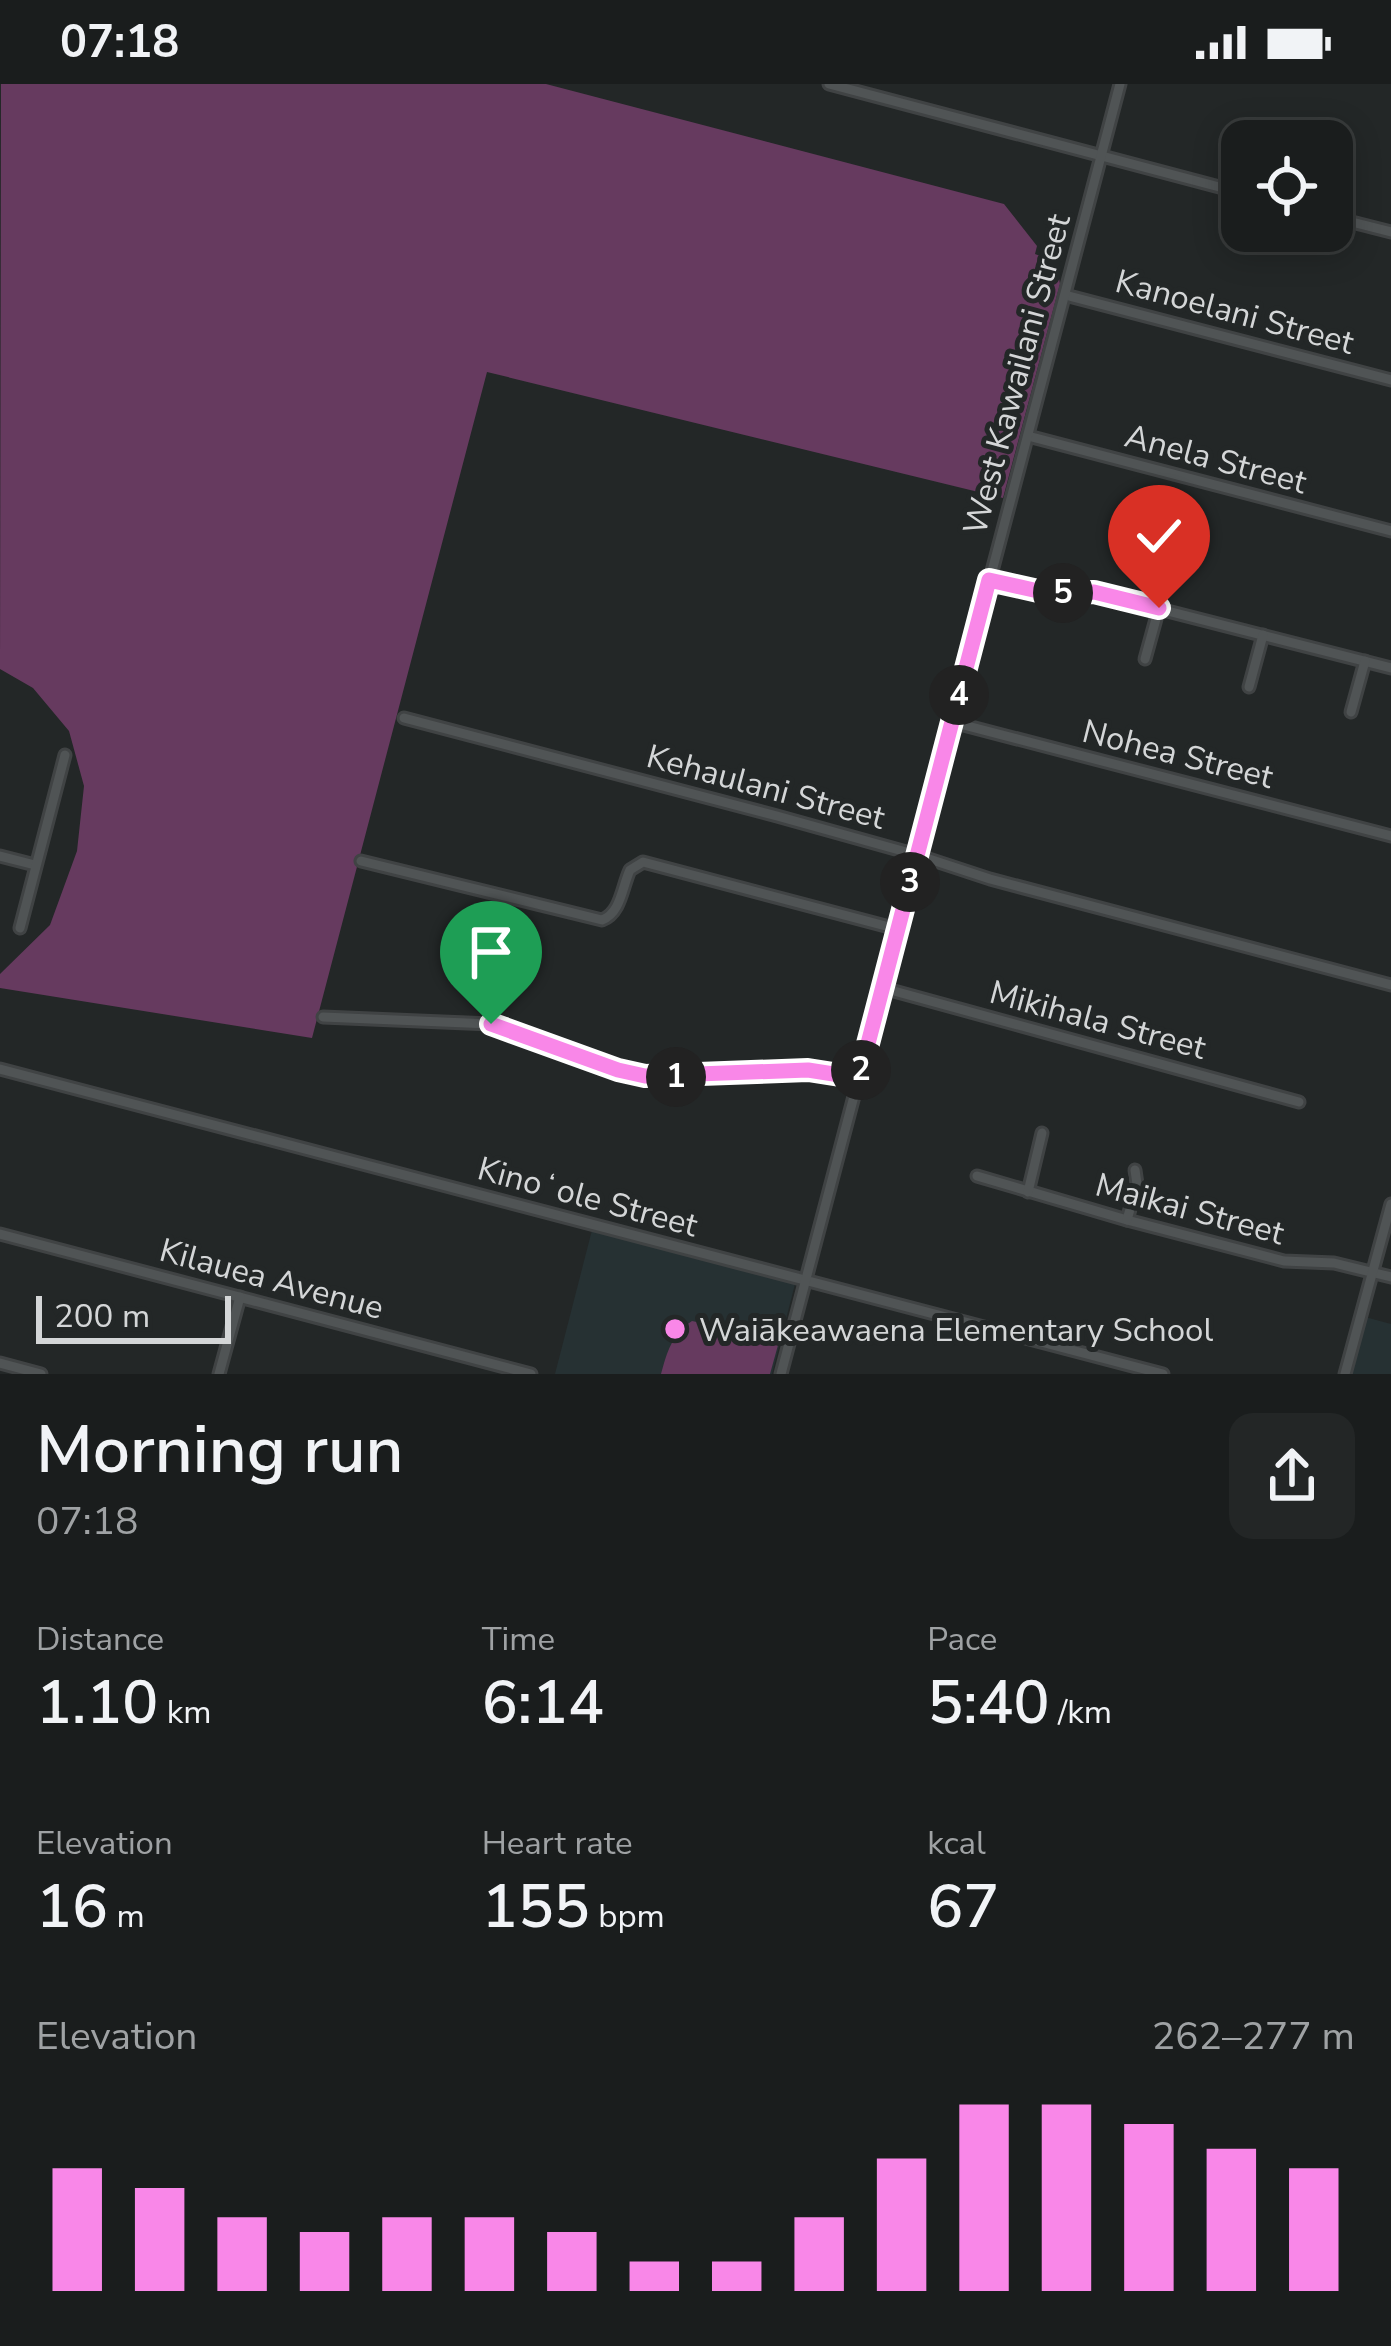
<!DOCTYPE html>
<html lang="en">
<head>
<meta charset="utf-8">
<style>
	body { margin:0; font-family:"Nunito Sans",sans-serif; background:#232626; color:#f1f3f6; height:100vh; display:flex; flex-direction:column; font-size:45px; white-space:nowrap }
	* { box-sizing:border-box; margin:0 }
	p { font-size:39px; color:#9fa2a4 }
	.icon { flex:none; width:66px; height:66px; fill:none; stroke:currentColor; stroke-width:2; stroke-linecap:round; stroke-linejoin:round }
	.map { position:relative; height:1290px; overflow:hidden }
	.panel { display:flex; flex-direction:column; background:#1a1d1d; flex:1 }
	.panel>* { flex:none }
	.tools { position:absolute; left:1221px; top:36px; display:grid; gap:24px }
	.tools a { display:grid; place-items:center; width:132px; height:132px; border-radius:24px; background:#1a1d1d; box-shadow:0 6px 30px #0003,0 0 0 3px #383b3b; font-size:60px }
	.scale { position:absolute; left:36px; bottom:30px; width:195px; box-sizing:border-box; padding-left:12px; border:6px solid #d4d6d7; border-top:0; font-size:33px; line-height:42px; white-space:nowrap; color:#d4d6d7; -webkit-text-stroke:9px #232727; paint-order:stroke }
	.pin { position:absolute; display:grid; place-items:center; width:102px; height:102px; color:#fff; margin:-123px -51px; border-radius:50% 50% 50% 0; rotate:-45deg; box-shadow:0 0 12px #0007 }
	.pin .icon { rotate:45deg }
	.km { position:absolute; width:60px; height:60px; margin:-30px; border-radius:50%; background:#222; color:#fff; font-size:33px; line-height:60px; text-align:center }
	.round { display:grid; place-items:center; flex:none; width:126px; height:126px; border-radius:24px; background:#232626 }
	.headline { display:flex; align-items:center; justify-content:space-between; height:204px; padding:0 36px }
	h1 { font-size:66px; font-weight:600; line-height:90px }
	.stats { display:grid; grid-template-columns:repeat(3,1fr); gap:18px; height:204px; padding:12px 36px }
	.stats div { display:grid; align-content:center }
	.stats b { font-size:60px; font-weight:600 }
	.stats small { font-size:33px; font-weight:400 }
	.stats p { font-size:33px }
	.chart { height:336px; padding:24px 36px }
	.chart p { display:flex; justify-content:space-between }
	.chart svg { width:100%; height:216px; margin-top:12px; stroke:#f987e8; stroke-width:6 }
	.status { display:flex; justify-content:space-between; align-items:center; height:84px; padding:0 60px; background:#1a1d1d; direction:ltr }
	.status svg { height:33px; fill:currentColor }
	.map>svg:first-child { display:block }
	.built { fill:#263133 }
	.green { fill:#663a5f }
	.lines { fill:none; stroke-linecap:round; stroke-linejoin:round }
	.minor-casing { stroke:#404344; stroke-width:15 }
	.minor { stroke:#505455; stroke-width:9 }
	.route-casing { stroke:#fff; stroke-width:24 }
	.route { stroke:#f987e8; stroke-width:15 }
	.poi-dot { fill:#f987e8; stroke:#232727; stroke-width:4.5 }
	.labels { text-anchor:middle; stroke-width:10; stroke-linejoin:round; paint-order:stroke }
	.street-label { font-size:33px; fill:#d4d6d7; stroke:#232727 }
	.poi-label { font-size:33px; fill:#d4d6d7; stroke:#232727; text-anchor:start }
</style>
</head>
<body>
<div class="status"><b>07:18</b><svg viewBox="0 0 49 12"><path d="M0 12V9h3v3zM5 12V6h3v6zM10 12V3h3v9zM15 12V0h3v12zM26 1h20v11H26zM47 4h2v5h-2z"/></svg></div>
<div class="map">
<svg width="1391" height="1290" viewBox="0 0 1391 1290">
	<rect width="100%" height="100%" fill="#232727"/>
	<g class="built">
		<polygon points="592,1146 795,1200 772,1290 555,1290"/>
		<polygon points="1365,1233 1391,1240 1391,1290 1350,1290"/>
	</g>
	<g class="green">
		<polygon points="1,0 546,0 1004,120 1037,162 1035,170 1056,178 1060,200 1003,414 487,288 312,954 0,904 0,890 50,841 77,767 84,702 69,647 33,604 0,585"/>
		<path d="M692,1237L754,1250L757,1247L780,1254L770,1290H661C667,1268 672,1250 692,1237Z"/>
	</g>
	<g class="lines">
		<defs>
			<g id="minor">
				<polyline points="829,0 1242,109"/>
				<polyline points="1332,133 1391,148"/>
				<polyline points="1065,211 1391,296"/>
				<polyline points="1028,352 1391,447"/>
				<polyline points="989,496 1047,509 1093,508 1391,584"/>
				<polyline points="1145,575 1159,524"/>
				<polyline points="1249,603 1263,551"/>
				<polyline points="1351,628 1365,577"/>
				<polyline points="404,634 777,732 917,771 990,795 1391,901"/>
				<polyline points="952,638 1391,752"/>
				<polyline points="0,772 35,781"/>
				<path d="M361,777L602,836C621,829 622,803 630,786L643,778L897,845"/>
				<polyline points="20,844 65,671"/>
				<polyline points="883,904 1299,1018"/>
				<polyline points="323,933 491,940 624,988 645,992 809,986 859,994"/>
				<polyline points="0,985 1163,1290"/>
				<polyline points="977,1092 1127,1136 1284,1177 1334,1179 1391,1193"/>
				<polyline points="1028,1108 1042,1049"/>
				<polyline points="1127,1136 1137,1100 1135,1086"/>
				<polyline points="0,1150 531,1290"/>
				<polyline points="0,1279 41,1290"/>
				<polyline points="219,1290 240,1213"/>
				<polyline points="781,1290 1120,0"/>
				<polyline points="1345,1290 1391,1120"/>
			</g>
		</defs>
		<use href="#minor" class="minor-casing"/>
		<use href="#minor" class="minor"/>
	</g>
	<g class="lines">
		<defs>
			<polyline id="route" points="491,940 618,986 645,992 808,986 859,994 989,496 1047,509 1094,508 1159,524"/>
		</defs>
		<use href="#route" class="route-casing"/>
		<use href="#route" class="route"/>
	</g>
	<circle class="poi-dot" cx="675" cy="1245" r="12"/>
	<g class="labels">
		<g class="street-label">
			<text transform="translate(1235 227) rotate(15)" y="12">Kanoelani Street</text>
			<text transform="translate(1016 290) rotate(-75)" y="12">West Kawailani Street</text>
			<text transform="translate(1216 374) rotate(15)" y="12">Anela Street</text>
			<text transform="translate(1178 669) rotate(14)" y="12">Nohea Street</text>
			<text transform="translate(766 702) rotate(15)" y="12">Kehaulani Street</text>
			<text transform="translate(1098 935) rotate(15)" y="12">Mikihala Street</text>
			<text transform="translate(588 1112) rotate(15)" y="12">Kinoʻole Street</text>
			<text transform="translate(1190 1124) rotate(15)" y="12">Maikai Street</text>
			<text transform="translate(272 1194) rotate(15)" y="12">Kilauea Avenue</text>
		</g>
		<g class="poi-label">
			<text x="699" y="1257">Waiākeawaena Elementary School</text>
		</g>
	</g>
</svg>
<div class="tools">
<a><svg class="icon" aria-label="locate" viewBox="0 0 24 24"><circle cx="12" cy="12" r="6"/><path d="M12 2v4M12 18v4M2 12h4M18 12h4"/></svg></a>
</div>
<div class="scale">200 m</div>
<div class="pin" style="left:491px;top:940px;background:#1e9e55"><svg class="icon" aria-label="arrive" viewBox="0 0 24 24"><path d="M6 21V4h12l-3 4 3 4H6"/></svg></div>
<div class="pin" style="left:1159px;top:524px;background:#d93025"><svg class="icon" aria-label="check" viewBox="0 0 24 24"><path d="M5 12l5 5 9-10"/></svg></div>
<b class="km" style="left:676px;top:993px">1</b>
<b class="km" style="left:861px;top:986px">2</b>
<b class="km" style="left:910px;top:798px">3</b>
<b class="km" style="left:959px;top:611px">4</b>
<b class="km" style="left:1063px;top:509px">5</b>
</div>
<section class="panel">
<div class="headline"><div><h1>Morning run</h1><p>07:18</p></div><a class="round"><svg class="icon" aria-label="share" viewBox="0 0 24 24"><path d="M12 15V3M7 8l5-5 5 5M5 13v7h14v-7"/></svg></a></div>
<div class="stats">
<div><p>Distance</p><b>1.10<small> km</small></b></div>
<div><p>Time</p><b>6:14</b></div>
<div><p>Pace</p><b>5:40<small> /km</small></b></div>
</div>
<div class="stats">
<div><p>Elevation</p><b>16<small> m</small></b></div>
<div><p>Heart rate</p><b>155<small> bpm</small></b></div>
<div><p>kcal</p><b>67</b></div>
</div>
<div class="chart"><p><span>Elevation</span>262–277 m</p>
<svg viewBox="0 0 160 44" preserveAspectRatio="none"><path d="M5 44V19M15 44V23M25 44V29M35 44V32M45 44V29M55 44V29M65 44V32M75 44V38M85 44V38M95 44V29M105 44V17M115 44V6M125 44V6M135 44V10M145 44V15M155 44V19"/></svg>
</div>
</section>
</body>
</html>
